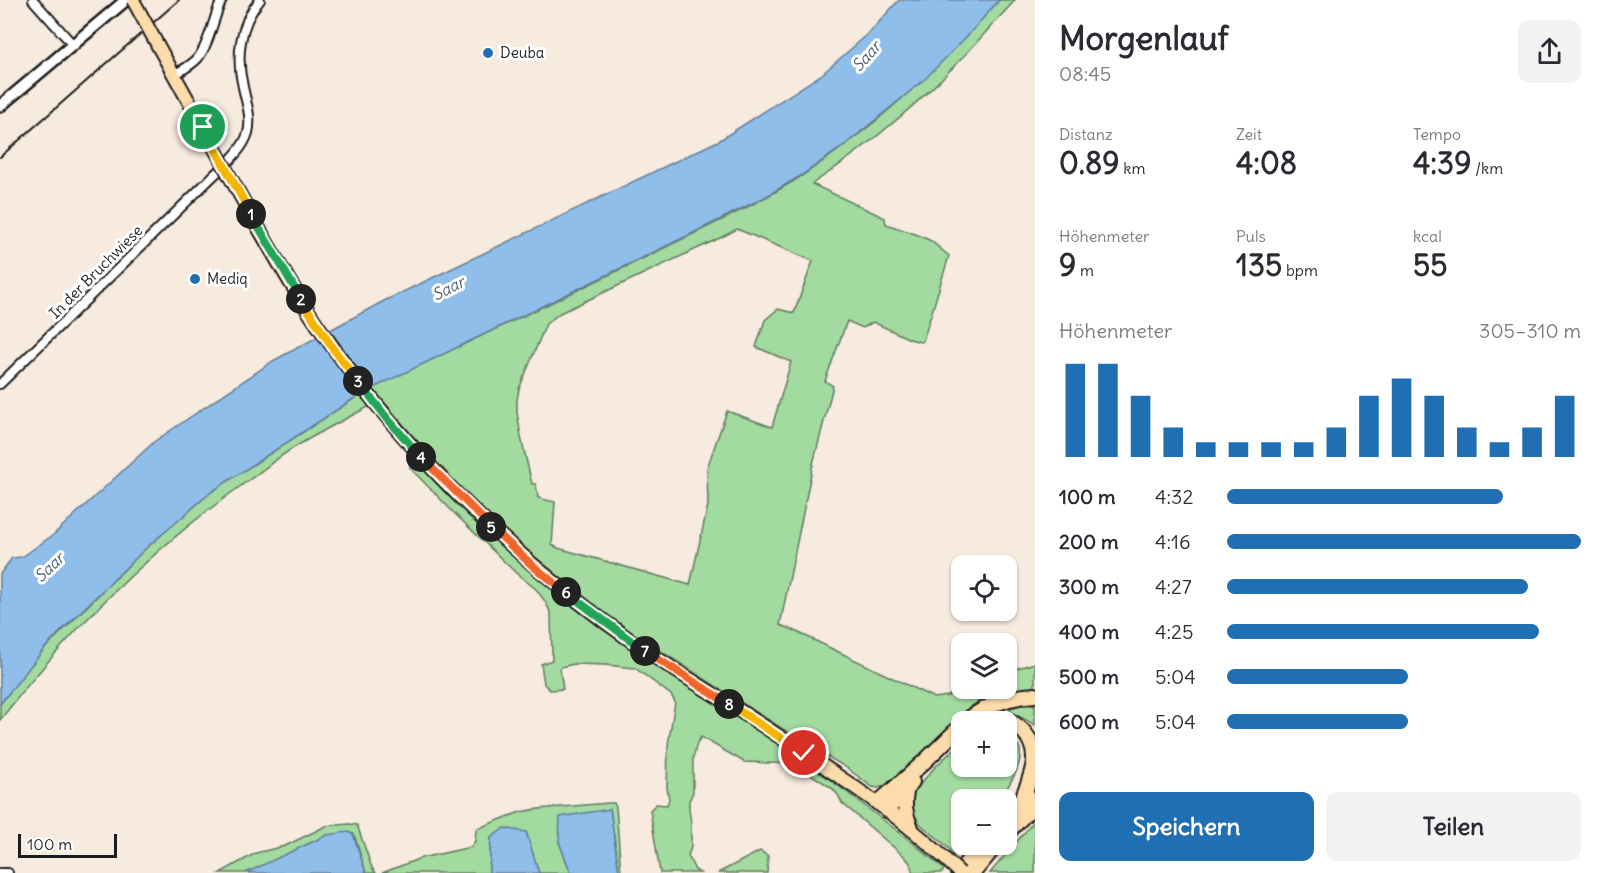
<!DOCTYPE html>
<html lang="de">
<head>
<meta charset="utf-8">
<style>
	body { margin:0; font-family:Delius,sans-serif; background:#f2f2f3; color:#2b2b33; height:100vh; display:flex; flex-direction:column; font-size:22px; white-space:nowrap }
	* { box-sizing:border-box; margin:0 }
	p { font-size:20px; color:#7c7c81 }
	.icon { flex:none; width:33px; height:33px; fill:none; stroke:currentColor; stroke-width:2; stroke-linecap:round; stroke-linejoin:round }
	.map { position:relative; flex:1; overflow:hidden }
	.panel { display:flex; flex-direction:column; background:#fff; width:570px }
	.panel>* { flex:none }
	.buttons { position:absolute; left:951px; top:555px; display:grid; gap:12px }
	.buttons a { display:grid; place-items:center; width:66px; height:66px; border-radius:12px; background:#fff; box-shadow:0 2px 4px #0004; font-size:30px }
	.scale { position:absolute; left:18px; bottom:15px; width:99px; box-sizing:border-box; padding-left:6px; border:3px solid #1c1c1c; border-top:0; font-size:16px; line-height:21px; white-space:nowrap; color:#1c1c1c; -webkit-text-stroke:4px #fff; paint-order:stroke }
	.pin { position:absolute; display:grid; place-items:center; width:51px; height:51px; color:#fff; margin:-26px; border:3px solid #fff; border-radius:50%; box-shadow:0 2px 6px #0007 }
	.km { position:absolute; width:30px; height:30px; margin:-15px; border-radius:50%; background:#222; color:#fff; font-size:16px; line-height:30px; text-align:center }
	.round { display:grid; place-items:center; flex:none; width:63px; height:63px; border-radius:12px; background:#f2f2f3 }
	.head { display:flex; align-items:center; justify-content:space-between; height:102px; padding:0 24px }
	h1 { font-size:33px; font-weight:700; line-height:45px }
	.metrics { display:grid; grid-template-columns:repeat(3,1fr); gap:9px; height:102px; padding:6px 24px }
	.metrics div { display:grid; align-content:center }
	.metrics b { font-size:30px; font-weight:700 }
	.metrics small { font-size:16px; font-weight:400 }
	.metrics p { font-size:16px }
	.chart { height:168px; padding:12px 24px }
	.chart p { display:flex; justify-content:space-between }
	.chart svg { width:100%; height:108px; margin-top:6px; stroke:#1f6fb2; stroke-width:6 }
	.button { display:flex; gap:12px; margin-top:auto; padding:12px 24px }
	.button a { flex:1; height:69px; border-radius:12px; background:#1f6fb2; color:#fff; font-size:24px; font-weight:700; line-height:69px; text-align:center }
	.button a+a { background:#f2f2f3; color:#2b2b33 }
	ul { padding:0 24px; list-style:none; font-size:20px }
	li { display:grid; grid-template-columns:96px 72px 1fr; align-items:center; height:45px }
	li i { height:15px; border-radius:8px; background:#1f6fb2 }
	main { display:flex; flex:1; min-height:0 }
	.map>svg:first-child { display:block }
	.green { fill:#a2da9f; stroke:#5f7b5e; stroke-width:1.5; fill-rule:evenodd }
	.water { fill:#90beea; stroke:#627d98; stroke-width:1.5 }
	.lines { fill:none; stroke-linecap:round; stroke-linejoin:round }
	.street-casing { stroke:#1c1c1c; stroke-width:12 }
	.secondary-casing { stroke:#1c1c1c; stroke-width:15 }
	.primary-casing { stroke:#1c1c1c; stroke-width:16 }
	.highway-casing { stroke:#1c1c1c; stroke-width:18 }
	.street { stroke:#fff; stroke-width:8 }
	.secondary { stroke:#fff; stroke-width:10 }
	.primary { stroke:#fddcac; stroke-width:12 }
	.highway { stroke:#fddcac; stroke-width:14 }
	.rail { stroke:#1c1c1c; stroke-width:2 }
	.primary-bridge-casing { stroke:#1c1c1c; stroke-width:16; stroke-linecap:butt }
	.primary-bridge { stroke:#fddcac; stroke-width:12 }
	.split-1-casing { stroke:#fff; stroke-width:12 }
	.split-2-casing { stroke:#fff; stroke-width:12 }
	.split-3-casing { stroke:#fff; stroke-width:12 }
	.split-4-casing { stroke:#fff; stroke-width:12 }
	.split-5-casing { stroke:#fff; stroke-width:12 }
	.split-6-casing { stroke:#fff; stroke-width:12 }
	.split-7-casing { stroke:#fff; stroke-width:12 }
	.split-8-casing { stroke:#fff; stroke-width:12 }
	.split-9-casing { stroke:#fff; stroke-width:12 }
	.split-1 { stroke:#f5b400; stroke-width:8 }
	.split-2 { stroke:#22a559; stroke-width:8 }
	.split-3 { stroke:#f5b400; stroke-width:8 }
	.split-4 { stroke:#22a559; stroke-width:8 }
	.split-5 { stroke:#f0652b; stroke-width:8 }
	.split-6 { stroke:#f0652b; stroke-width:8 }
	.split-7 { stroke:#22a559; stroke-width:8 }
	.split-8 { stroke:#f0652b; stroke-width:8 }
	.split-9 { stroke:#f5b400; stroke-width:8 }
	.poi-dot { fill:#1f6fb2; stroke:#fff; stroke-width:2 }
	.labels { text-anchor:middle; stroke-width:6; stroke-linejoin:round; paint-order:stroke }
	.poi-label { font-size:15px; fill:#1c1c1c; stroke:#fff; text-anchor:start }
	.street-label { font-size:15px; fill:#1c1c1c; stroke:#fff }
	.water-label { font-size:16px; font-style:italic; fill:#4a5d6e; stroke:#fff }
</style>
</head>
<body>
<main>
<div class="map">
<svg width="1035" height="873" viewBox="0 0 1035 873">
	<rect width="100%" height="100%" fill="#f7eadf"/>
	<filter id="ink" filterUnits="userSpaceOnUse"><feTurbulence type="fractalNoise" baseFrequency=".0167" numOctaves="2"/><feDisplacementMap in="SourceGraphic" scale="12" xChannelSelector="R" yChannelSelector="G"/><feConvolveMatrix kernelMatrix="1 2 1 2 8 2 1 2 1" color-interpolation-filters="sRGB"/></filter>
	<g filter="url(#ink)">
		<g class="green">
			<path d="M999,0H1015C1003,14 990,27 978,41C929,95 873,143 812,184L885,218L886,224L918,235L931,241L949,256L923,341L920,342L910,339L873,322L863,328L847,321L825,381L833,386L813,464L780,625L791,629L934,698L948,696L961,688H1006L1007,671L1035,663V689L1006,693L992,696L981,700L967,709L947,731L909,768L885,786L878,788L872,787L847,768L808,745L628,630L621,641L802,758L912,842L944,869L942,873H913L910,863L905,857L842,803L838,795L832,788L795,764L744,762L701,737L697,743L693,759V792L689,801V809L691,823V847L688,856L695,870L700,873H660L650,810L656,804L667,805L669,799L667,788L668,745L675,702L671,695L635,668L605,665L574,664L561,667L560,669L563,689L550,690L544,684L541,664L552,660L551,614L546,603L537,590L516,573L453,512L410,468L409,461L414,458L421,465L430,456L372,388C465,343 558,300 650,255C702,229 755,206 803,175C877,126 941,66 999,0ZM737,229L813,261L794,313L778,309L765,320L756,347L791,362L772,427L727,411L707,468L708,505L690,585L558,548L552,545L555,502L538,498L536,484H532L521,437L517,412V400L519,389L546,324L560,313L722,237Z"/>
			<path d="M361,394L370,406C343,420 316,434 290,450C276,459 263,470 249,480C154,547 71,628 0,720V704L44,649L145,549L211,492Z"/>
			<polygon points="1020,705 1035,705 1035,725 1011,712 1010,708"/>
			<path d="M1007,735C1012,739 1018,743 1020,749C1023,765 1008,788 999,799L962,800V844L965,845L961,850L954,854L942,842L920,824L913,813L911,800L915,790L935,767L961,743L962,766H1006Z"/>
			<polygon points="609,803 614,803 616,807 621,873 619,873 610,809 559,842 571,873 539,873 526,832 491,838 489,873 382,873 421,858 471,847 475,841 476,829 520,812 538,809"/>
			<polygon points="1035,820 1035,873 990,873"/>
			<polygon points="349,824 357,825 372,868 376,873 366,873 354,834 327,835 246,873 220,873 256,853 285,846 326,826"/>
			<polygon points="760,851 768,856 767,873 718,873"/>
		</g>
		<g class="water">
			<polygon points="899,0 999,0 971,32 925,79 846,144 802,175 765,197 687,236 361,394 211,492 145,549 62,630 44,649 0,704 0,574 12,558 22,557 53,535 155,441 273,361 382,302 720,140 821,75 868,34"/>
			<polygon points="610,809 619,873 571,873 559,842 560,817"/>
			<polygon points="504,828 526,832 539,873 489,873 491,838"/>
			<polygon points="348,832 353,834 366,873 246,873 327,835"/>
		</g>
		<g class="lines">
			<defs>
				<g id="street">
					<polyline points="33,0 74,46"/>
					<path d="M174,75C182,70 192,65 198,58C210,43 213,18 222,0"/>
					<path d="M0,384L210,179C224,165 242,152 248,133C252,117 246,102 243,87C236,58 239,24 260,0"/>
					<polyline points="0,873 8,873"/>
				</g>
				<polyline id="secondary" points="0,106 126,0"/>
				<g id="primary">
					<polyline points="157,44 203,127"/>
					<path d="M240,195C270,248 299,301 335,350C418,466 522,565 640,647C673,670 709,691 743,713C776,734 809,756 841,778C877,802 911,827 942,856"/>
				</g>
				<g id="highway">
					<path d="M970,718C990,704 1011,696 1035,695"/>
					<path d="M976,722C1002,708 1034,730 1034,758C1034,772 1027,786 1022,799"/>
					<path d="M907,788C903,803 905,814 911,828"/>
					<polyline points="878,803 924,762 962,725"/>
					<polyline points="887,810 912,782"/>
					<polyline points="1006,816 1027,794"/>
					<polyline points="1006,834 1035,804"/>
					<polyline points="958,873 982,844"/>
					<polyline points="973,873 997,844"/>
				</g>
			</defs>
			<use href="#street" class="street-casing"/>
			<use href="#secondary" class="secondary-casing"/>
			<use href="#primary" class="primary-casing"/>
			<use href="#highway" class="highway-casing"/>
			<use href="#street" class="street"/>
			<use href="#secondary" class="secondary"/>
			<use href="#primary" class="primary"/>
			<use href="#highway" class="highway"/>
			<polyline class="rail" points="0,157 179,0"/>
			<defs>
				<g id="primary-bridge">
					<polyline points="133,0 157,44"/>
					<polyline points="203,127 240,195"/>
					<polyline points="942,856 960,873"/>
				</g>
			</defs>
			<use href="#primary-bridge" class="primary-bridge-casing"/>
			<use href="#primary-bridge" class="primary-bridge"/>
		</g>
	</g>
	<g class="lines" filter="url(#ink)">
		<defs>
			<polyline id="split-1" points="203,127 251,214"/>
			<polyline id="split-2" points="251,214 301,299"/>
			<polyline id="split-3" points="301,299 334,350 358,381"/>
			<polyline id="split-4" points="358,381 387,418 421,457"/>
			<polyline id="split-5" points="421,457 491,527"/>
			<polyline id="split-6" points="491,527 533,566 566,592"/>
			<polyline id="split-7" points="566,592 645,651"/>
			<polyline id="split-8" points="645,651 729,704"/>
			<polyline id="split-9" points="729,704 804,753"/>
		</defs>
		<use href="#split-1" class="split-1-casing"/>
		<use href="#split-2" class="split-2-casing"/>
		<use href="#split-3" class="split-3-casing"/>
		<use href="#split-4" class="split-4-casing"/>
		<use href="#split-5" class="split-5-casing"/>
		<use href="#split-6" class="split-6-casing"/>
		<use href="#split-7" class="split-7-casing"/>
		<use href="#split-8" class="split-8-casing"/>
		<use href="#split-9" class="split-9-casing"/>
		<use href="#split-1" class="split-1"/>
		<use href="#split-2" class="split-2"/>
		<use href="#split-3" class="split-3"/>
		<use href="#split-4" class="split-4"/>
		<use href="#split-5" class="split-5"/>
		<use href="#split-6" class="split-6"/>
		<use href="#split-7" class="split-7"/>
		<use href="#split-8" class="split-8"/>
		<use href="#split-9" class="split-9"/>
	</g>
	<g class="poi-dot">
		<circle cx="488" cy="53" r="6"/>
		<circle cx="195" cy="279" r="6"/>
	</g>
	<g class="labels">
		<g class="poi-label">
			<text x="500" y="58">Deuba</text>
			<text x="207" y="284">Mediq</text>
		</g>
		<g class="street-label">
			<text transform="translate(96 272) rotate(-45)" y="5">In der Bruchwiese</text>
		</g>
		<g class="water-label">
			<text transform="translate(866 56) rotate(-48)" y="6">Saar</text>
			<text transform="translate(448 288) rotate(-27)" y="6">Saar</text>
			<text transform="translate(49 567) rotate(-44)" y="6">Saar</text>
		</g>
	</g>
</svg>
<div class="buttons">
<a><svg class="icon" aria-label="locate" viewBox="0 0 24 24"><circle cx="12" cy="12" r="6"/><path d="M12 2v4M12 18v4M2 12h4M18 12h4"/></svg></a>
<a><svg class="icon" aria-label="layers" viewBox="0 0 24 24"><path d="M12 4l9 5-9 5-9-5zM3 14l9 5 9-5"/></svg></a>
<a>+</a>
<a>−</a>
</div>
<div class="scale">100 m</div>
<div class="pin" style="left:203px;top:127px;background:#1e9e55"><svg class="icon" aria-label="arrive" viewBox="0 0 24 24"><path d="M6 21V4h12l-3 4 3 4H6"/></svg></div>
<div class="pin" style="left:804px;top:753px;background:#d93025"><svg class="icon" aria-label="check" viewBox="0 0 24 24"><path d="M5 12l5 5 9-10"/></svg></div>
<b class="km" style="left:251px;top:214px">1</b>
<b class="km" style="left:301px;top:299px">2</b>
<b class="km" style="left:358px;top:381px">3</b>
<b class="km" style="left:421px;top:457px">4</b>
<b class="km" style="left:491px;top:527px">5</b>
<b class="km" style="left:566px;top:592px">6</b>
<b class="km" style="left:645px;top:651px">7</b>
<b class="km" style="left:729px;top:704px">8</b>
</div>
<section class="panel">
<div class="head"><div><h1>Morgenlauf</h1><p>08:45</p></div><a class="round"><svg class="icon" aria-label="share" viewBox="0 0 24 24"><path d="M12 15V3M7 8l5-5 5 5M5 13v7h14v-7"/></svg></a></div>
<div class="metrics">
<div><p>Distanz</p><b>0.89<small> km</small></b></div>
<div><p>Zeit</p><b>4:08</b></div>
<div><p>Tempo</p><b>4:39<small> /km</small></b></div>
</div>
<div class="metrics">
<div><p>Höhenmeter</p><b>9<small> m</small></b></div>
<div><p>Puls</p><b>135<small> bpm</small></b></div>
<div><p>kcal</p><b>55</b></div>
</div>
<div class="chart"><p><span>Höhenmeter</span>305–310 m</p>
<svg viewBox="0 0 160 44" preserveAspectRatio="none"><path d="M5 44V6M15 44V6M25 44V19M35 44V32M45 44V38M55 44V38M65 44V38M75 44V38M85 44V32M95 44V19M105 44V12M115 44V19M125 44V32M135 44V38M145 44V32M155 44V19"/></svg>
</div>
<ul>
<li><b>100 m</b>4:32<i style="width:78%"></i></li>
<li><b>200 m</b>4:16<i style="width:100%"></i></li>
<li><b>300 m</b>4:27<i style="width:85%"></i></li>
<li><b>400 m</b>4:25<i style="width:88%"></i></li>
<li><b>500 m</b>5:04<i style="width:51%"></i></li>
<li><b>600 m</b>5:04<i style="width:51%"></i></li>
</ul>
<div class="button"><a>Speichern</a><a>Teilen</a></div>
</section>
</main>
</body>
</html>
